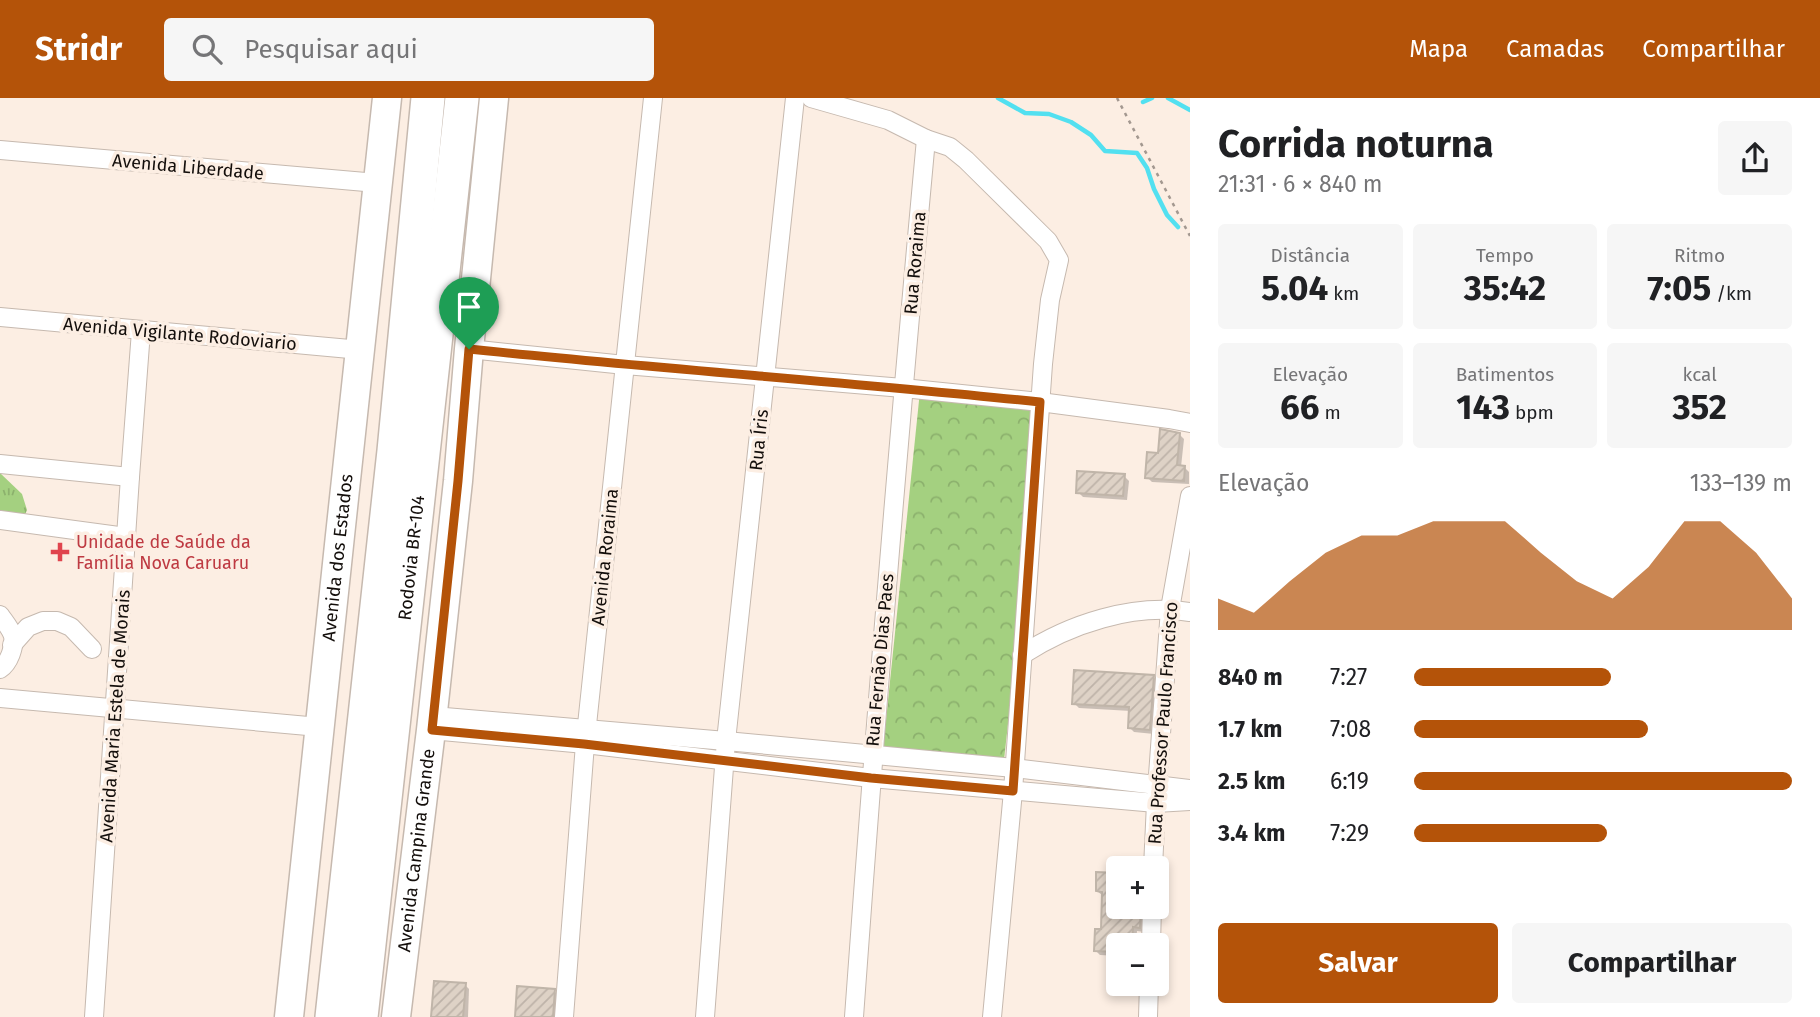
<!DOCTYPE html>
<html lang="pt">
<head>
<meta charset="utf-8">
<style>
	body { margin:0; font-family:"Fira Sans",sans-serif; background:#f6f6f6; color:#202124; height:100vh; display:flex; flex-direction:column; font-size:26px; white-space:nowrap }
	* { box-sizing:border-box; margin:0 }
	p { font-size:23px; color:#757577 }
	.icon { flex:none; width:38px; height:38px; fill:none; stroke:currentColor; stroke-width:2; stroke-linecap:round; stroke-linejoin:round }
	.map { position:relative; flex:1; overflow:hidden }
	.details { display:flex; flex-direction:column; background:#fff; width:630px }
	.details>* { flex:none }
	.tools { position:absolute; left:1106px; top:758px; display:grid; gap:14px }
	.tools a { display:grid; place-items:center; width:63px; height:63px; border-radius:7px; background:#fff; box-shadow:0 4px 10px #0003; font-size:35px }
	.pin { position:absolute; display:grid; place-items:center; width:60px; height:60px; color:#fff; margin:-72px -30px; border-radius:50% 50% 50% 0; rotate:-45deg; box-shadow:0 0 7px #0007 }
	.pin .icon { rotate:45deg }
	.round { display:grid; place-items:center; flex:none; width:74px; height:74px; border-radius:7px; background:#f6f6f6 }
	.headline { display:flex; align-items:center; justify-content:space-between; height:119px; padding:0 28px }
	h1 { font-size:38px; font-weight:700; line-height:52px }
	.stats { display:grid; grid-template-columns:repeat(3,1fr); gap:10px; height:119px; padding:7px 28px }
	.stats div { display:grid; align-content:center; border-radius:7px; background:#f6f6f6; text-align:center }
	.stats b { font-size:35px; font-weight:700 }
	.stats small { font-size:19px; font-weight:400 }
	.stats p { font-size:19px }
	.chart { height:196px; padding:14px 28px }
	.chart p { display:flex; justify-content:space-between }
	.chart svg { width:100%; height:126px; margin-top:7px; fill:#b45309; opacity:.7 }
	.action { display:flex; gap:14px; margin-top:auto; padding:14px 28px }
	.action a { flex:1; height:80px; border-radius:7px; background:#b45309; color:#fff; font-size:28px; font-weight:700; line-height:80px; text-align:center }
	.action a+a { background:#f6f6f6; color:#202124 }
	ul { padding:0 28px; list-style:none; font-size:23px }
	li { display:grid; grid-template-columns:112px 84px 1fr; align-items:center; height:52px }
	li i { height:18px; border-radius:9px; background:#b45309 }
	header { display:flex; align-items:center; gap:42px; box-sizing:border-box; height:98px; padding:0 35px; background:#b45309; color:#fff }
	header strong { font-size:33px }
	nav { display:flex; gap:38px; margin-inline-start:auto; font-size:24px }
	.search { width:490px; height:63px; background:#f6f6f6; display:flex; align-items:center; gap:18px; box-sizing:border-box; padding:0 24px; border-radius:7px; color:#757577; font-size:26px }
	main { display:flex; flex:1; min-height:0 }
	.map>svg:first-child { display:block }
	.grass { fill:url(#grass-tufts) }
	.park { fill:url(#park-crowns) }
	.shadow { fill:#0003 }
	.lines { fill:none; stroke-linecap:round; stroke-linejoin:round }
	.stream { stroke:#52e0f0; stroke-width:4.5 }
	.building { fill:url(#building-hatch); stroke:#c0b5a9; stroke-width:2 }
	.street-casing { stroke:#c6b9af; stroke-width:20 }
	.primary-casing { stroke:#c6b9af; stroke-width:31 }
	.highway-casing { stroke:#c6b9af; stroke-width:36 }
	.path { stroke:#a39890; stroke-width:2.5; stroke-dasharray:3.5 5; stroke-linecap:butt }
	.street { stroke:#fff; stroke-width:18 }
	.primary { stroke:#fff; stroke-width:28 }
	.highway { stroke:#fff; stroke-width:33 }
	.route-casing { stroke:#fff; stroke-width:14 }
	.route { stroke:#b45309; stroke-width:9 }
	.health-dot { fill:#e0444e; stroke:#fceee3; stroke-width:2.5 }
	.labels { text-anchor:middle; stroke-width:7; stroke-linejoin:round; paint-order:stroke }
	.street-label { font-size:18px; fill:#130e0b; stroke:#fceee3 }
	.health-label { font-size:18px; fill:#be3a42; stroke:#fceee3; text-anchor:start }
</style>
</head>
<body>
<header>
<strong>Stridr</strong>
<div class="search"><svg class="icon" aria-label="search" viewBox="0 0 24 24"><circle cx="10" cy="10" r="6"/><path d="M15 15l6 6"/></svg>Pesquisar aqui</div>
<nav><a>Mapa</a><a>Camadas</a><a>Compartilhar</a></nav>
</header>
<main>
<div class="map">
<svg width="1190" height="919" viewBox="0 0 1190 919">
	<defs>
		<pattern id="grass-tufts" width="24" height="20" patternUnits="userSpaceOnUse" patternTransform="scale(1.75)"><rect width="24" height="20" fill="#a4d080"/><path d="M3 7l-1-3M5 7V3M7 7l1-3M15 17l-1-3M17 17v-4M19 17l1-3" fill="none" stroke="#8cb16d"/></pattern>
		<pattern id="park-crowns" width="20" height="18" patternUnits="userSpaceOnUse" patternTransform="scale(1.75)"><rect width="20" height="18" fill="#a4d080"/><path d="M2 6a3 3 0 1 1 6 0M12 15a3 3 0 1 1 6 0" fill="none" stroke="#8cb16d"/></pattern>
		<pattern id="building-hatch" width="6" height="6" patternUnits="userSpaceOnUse" patternTransform="scale(1.75)"><rect width="6" height="6" fill="#ded2c6"/><path d="M-1 1l2-2M0 6l6-6M5 7l2-2" fill="none" stroke="#beb3a9"/></pattern>
	</defs>
	<rect width="100%" height="100%" fill="#fceee3"/>
	<polygon class="grass" points="0,375 22,396 27,412 23,421 0,419"/>
	<polygon class="park" points="920,293 1043,309 1004,662 883,651"/>
	<g class="shadow">
		<polygon points="1179,336 1184,341 1181,369 1185,370 1189,374 1189,386 1152,384 1147,379"/>
		<polygon points="1124,378 1129,383 1127,402 1083,399 1078,394"/>
		<polygon points="1153,579 1158,583 1154,636 1134,634 1130,630 1131,613 1079,610 1074,605"/>
		<polygon points="1098,776 1118,777 1118,808 1144,808 1144,834 1137,833 1136,847 1118,847 1118,858 1100,857 1095,852 1102,833 1102,797 1097,793"/>
		<polygon points="465,887 469,891 468,919 433,919"/>
		<polygon points="554,893 562,900 560,919 516,919"/>
	</g>
	<g class="lines">
		<g class="stream">
			<polyline points="998,0 1025,15 1049,16 1071,24 1091,37 1105,53 1137,55 1147,70 1154,91 1167,117 1178,129"/>
			<polyline points="1168,0 1190,12"/>
			<polyline points="1143,4 1152,0"/>
		</g>
	</g>
	<g class="building">
		<polygon points="1160,331 1180,335 1177,367 1185,368 1184,383 1145,380 1147,354 1158,355"/>
		<polygon points="1077,373 1125,376 1123,398 1076,395"/>
		<polygon points="1074,572 1154,577 1150,632 1128,630 1129,609 1072,606"/>
		<polygon points="1096,774 1118,775 1118,808 1141,808 1140,830 1133,829 1132,847 1118,847 1118,854 1094,853 1095,831 1101,831 1102,794 1096,793"/>
		<polygon points="434,883 466,885 463,919 431,919"/>
		<polygon points="517,888 555,891 553,919 515,919"/>
	</g>
	<g class="lines">
		<defs>
			<g id="street">
				<polyline points="811,0 888,22 926,41 950,49 966,62 1048,143 1059,162 1050,202 1043,266 1013,693 992,919"/>
				<polyline points="0,52 377,85"/>
				<polyline points="0,219 361,252"/>
				<polyline points="469,251 625,267 903,290 1040,304 1169,321 1190,325"/>
				<polyline points="0,366 130,379"/>
				<polyline points="0,422 126,439"/>
				<path d="M0,517C4,523 11,531 13,538C15,549 9,565 0,571"/>
				<polyline points="12,547 28,529 43,523 57,523 71,529 92,551"/>
				<path d="M1022,557C1069,526 1133,505 1190,514"/>
				<polyline points="0,600 319,629"/>
				<polyline points="433,618 726,643 1014,670 1190,691"/>
				<polyline points="431,632 585,646 871,680 1156,705 1190,703"/>
				<polyline points="1153,770 1156,705 1170,511 1190,398"/>
				<polyline points="1151,847 1152,808"/>
				<polyline points="94,919 130,379 141,233"/>
				<polyline points="564,919 585,646 653,0"/>
				<polyline points="705,919 726,643 795,0"/>
				<path d="M854,919C875,626 899,333 926,41"/>
				<polyline points="1148,919 1149,886"/>
			</g>
			<g id="primary">
				<path id="s1" d="M289,919C320,613 355,306 387,0"/>
				<path id="s2" d="M396,919L431,632L458,383L469,251L494,0"/>
			</g>
			<g id="highway">
				<polyline points="332,919 394,353 428,0"/>
				<path id="s3" d="M361,919L462,0"/>
			</g>
		</defs>
		<use href="#street" class="street-casing"/>
		<use href="#primary" class="primary-casing"/>
		<use href="#highway" class="highway-casing"/>
		<polyline class="path" points="1117,0 1190,138"/>
		<use href="#street" class="street"/>
		<use href="#primary" class="primary"/>
		<use href="#highway" class="highway"/>
	</g>
	<g class="lines">
		<defs>
			<path id="route" d="M469,251C659,271 850,284 1040,304L1013,693L871,680L584,646L432,632L458,383Z"/>
		</defs>
		<use href="#route" class="route-casing"/>
		<use href="#route" class="route"/>
	</g>
	<path class="health-dot" d="M56.5 443.5h7v7h7v7h-7v7h-7v-7h-7v-7h7z"/>
	<g class="labels">
		<g class="street-label">
			<text transform="translate(188 69) rotate(5)" y="6">Avenida Liberdade</text>
			<text transform="translate(915 165) rotate(-85)" y="6">Rua Roraima</text>
			<text transform="translate(180 236) rotate(5)" y="6">Avenida Vigilante Rodoviario</text>
			<text transform="translate(759 342) rotate(-84)" y="6">Rua Íris</text>
			<text dy="6" stroke="none"><textPath href="#s1" startOffset="462">Avenida dos Estados</textPath></text>
			<text transform="translate(605 459) rotate(-84)" y="6">Avenida Roraima</text>
			<text dy="6" stroke="none"><textPath href="#s3" startOffset="462">Rodovia BR-104</textPath></text>
			<text transform="translate(880 562) rotate(-85)" y="6">Rua Fernão Dias Paes</text>
			<text transform="translate(115 618) rotate(-86)" y="6">Avenida Maria Estela de Morais</text>
			<text transform="translate(1163 625) rotate(-86)" y="6">Rua Professor Paulo Francisco</text>
			<text dy="6" stroke="none"><textPath href="#s2" startOffset="168">Avenida Campina Grande</textPath></text>
		</g>
		<g class="health-label">
			<text x="76" y="450">Unidade de Saúde da<tspan x="76" dy="21">Família Nova Caruaru</tspan></text>
		</g>
	</g>
</svg>
<div class="tools">
<a>+</a>
<a>−</a>
</div>
<div class="pin" style="left:469px;top:251px;background:#1e9e55"><svg class="icon" aria-label="arrive" viewBox="0 0 24 24"><path d="M6 21V4h12l-3 4 3 4H6"/></svg></div>
</div>
<section class="details">
<div class="headline"><div><h1>Corrida noturna</h1><p>21:31 · 6 × 840 m</p></div><a class="round"><svg class="icon" aria-label="share" viewBox="0 0 24 24"><path d="M12 15V3M7 8l5-5 5 5M5 13v7h14v-7"/></svg></a></div>
<div class="stats">
<div><p>Distância</p><b>5.04<small> km</small></b></div>
<div><p>Tempo</p><b>35:42</b></div>
<div><p>Ritmo</p><b>7:05<small> /km</small></b></div>
</div>
<div class="stats">
<div><p>Elevação</p><b>66<small> m</small></b></div>
<div><p>Batimentos</p><b>143<small> bpm</small></b></div>
<div><p>kcal</p><b>352</b></div>
</div>
<div class="chart"><p><span>Elevação</span>133–139 m</p>
<svg viewBox="0 0 160 44" preserveAspectRatio="none"><path d="M0 44V33L10 38L20 27L30 17L40 11L50 11L60 6L70 6L80 6L90 17L100 27L110 33L120 22L130 6L140 6L150 17L160 33V44z"/></svg>
</div>
<ul>
<li><b>840 m</b>7:27<i style="width:52%"></i></li>
<li><b>1.7 km</b>7:08<i style="width:62%"></i></li>
<li><b>2.5 km</b>6:19<i style="width:100%"></i></li>
<li><b>3.4 km</b>7:29<i style="width:51%"></i></li>
</ul>
<div class="action"><a>Salvar</a><a>Compartilhar</a></div>
</section>
</main>
</body>
</html>
